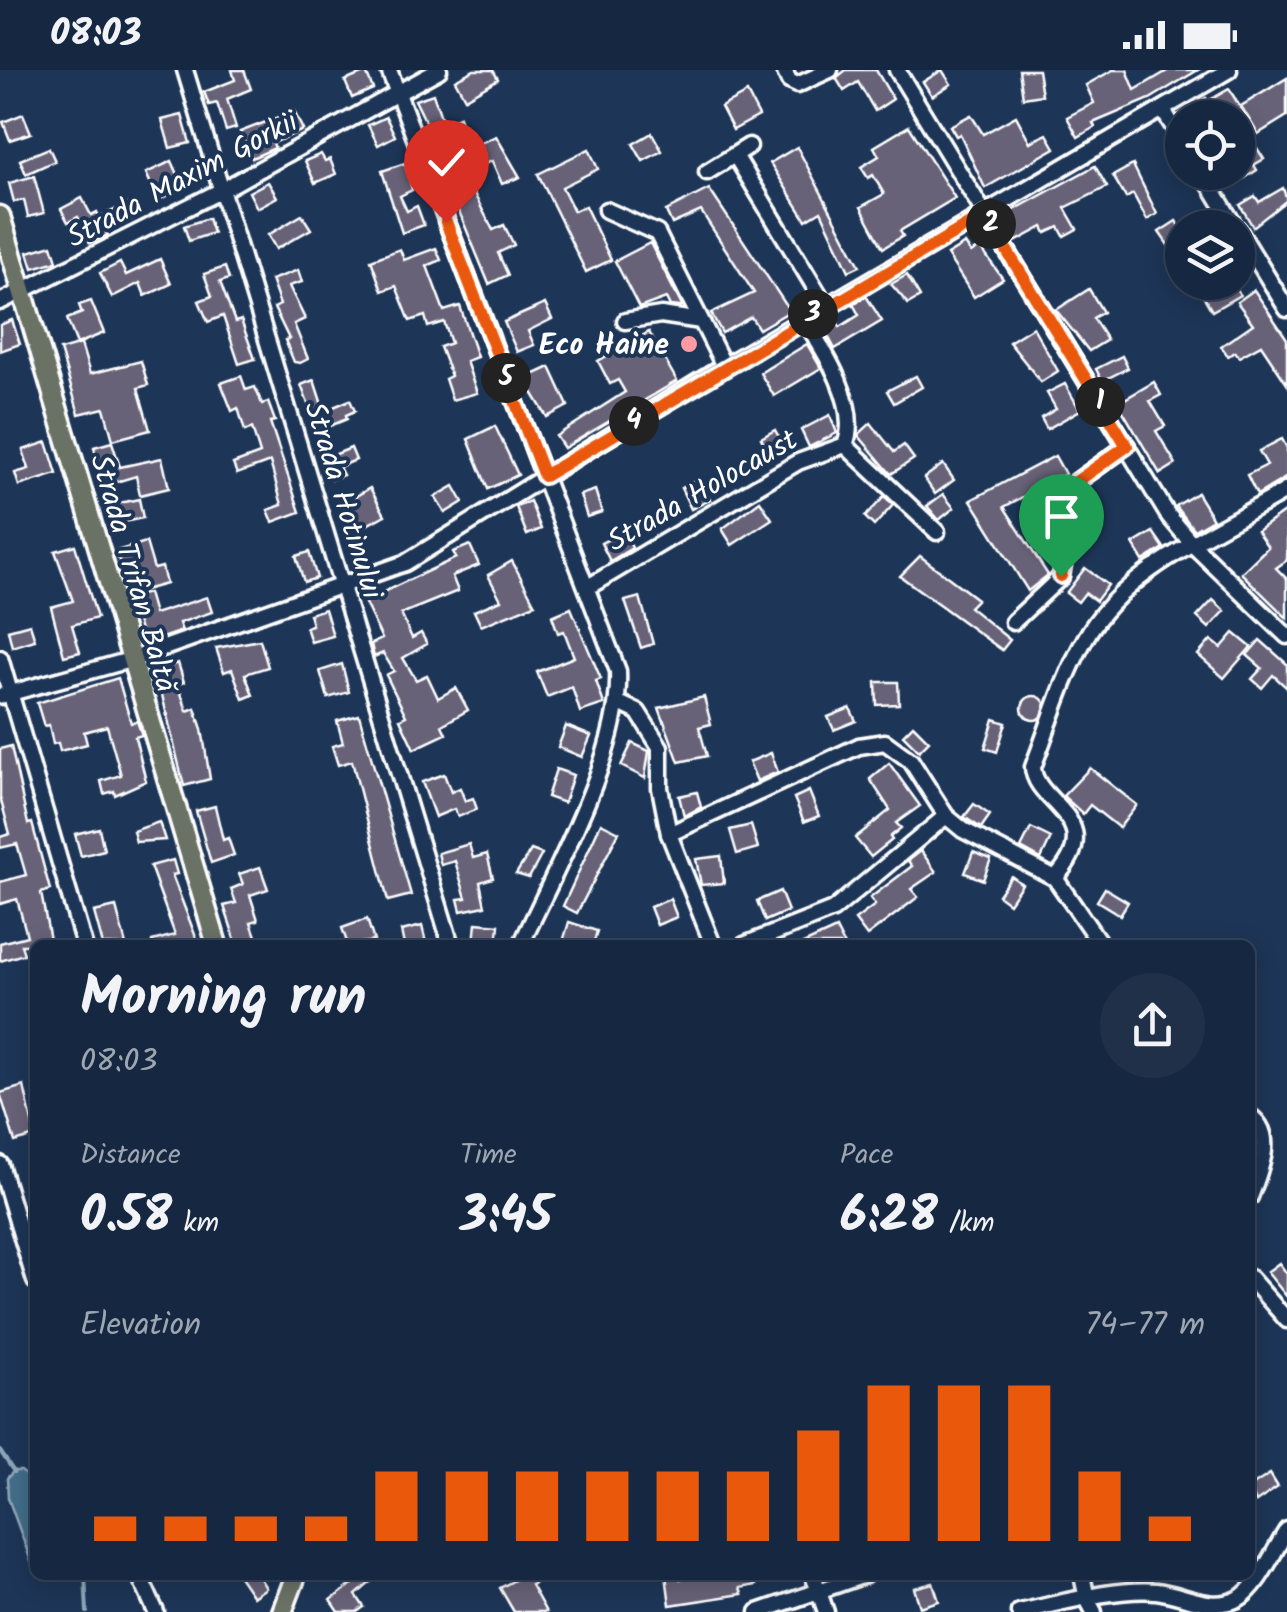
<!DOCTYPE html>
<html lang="en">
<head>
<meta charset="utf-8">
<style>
	body { margin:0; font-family:Kalam,sans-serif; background:#1f3048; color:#f1f3f6; height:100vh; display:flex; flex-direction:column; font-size:38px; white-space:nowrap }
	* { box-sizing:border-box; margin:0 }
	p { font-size:32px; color:#9ea6b1 }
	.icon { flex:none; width:55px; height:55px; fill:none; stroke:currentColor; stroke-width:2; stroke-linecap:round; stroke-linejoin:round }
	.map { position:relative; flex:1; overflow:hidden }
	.side { position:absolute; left:30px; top:870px; width:1225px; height:640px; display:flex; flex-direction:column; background:#162841; border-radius:15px; box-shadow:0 5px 25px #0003,0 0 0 2px #35445a }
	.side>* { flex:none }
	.controls { position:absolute; left:1165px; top:30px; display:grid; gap:20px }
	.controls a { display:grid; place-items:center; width:90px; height:90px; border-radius:50%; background:#162841; box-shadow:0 5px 25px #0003,0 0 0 2px #35445a; font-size:50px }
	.pin { position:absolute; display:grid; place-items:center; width:85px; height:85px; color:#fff; margin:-102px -42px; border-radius:50% 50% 50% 0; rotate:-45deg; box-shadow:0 0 10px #0007 }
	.pin .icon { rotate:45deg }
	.km { position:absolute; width:50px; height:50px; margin:-25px; border-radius:50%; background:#222; color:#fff; font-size:28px; line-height:50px; text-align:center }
	.round { display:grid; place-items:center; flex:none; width:105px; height:105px; border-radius:52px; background:#1f3048 }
	.summary { display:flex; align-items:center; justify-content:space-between; height:170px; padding:0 50px }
	h1 { font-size:55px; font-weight:800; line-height:75px }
	.metrics { display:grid; grid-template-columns:repeat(3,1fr); gap:15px; height:170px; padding:10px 50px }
	.metrics div { display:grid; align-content:center }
	.metrics b { font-size:50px; font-weight:800 }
	.metrics small { font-size:28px; font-weight:400 }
	.metrics p { font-size:28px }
	.chart { height:280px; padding:20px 50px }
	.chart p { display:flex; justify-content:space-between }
	.chart svg { width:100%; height:180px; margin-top:10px; stroke:#ea580c; stroke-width:6 }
	.status { display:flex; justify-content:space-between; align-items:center; height:70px; padding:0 50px; background:#162841; direction:ltr }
	.status svg { height:28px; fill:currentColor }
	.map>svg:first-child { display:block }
	.water { fill:#426d89; stroke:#8ea7b8; stroke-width:2.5 }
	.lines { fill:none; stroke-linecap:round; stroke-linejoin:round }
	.stream { stroke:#8ea7b8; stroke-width:4 }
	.building { fill:#686278; stroke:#fff; stroke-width:2.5 }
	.minor-casing { stroke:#fff; stroke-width:21 }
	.major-casing { stroke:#fff; stroke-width:25 }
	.minor { stroke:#1d3557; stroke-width:14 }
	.major { stroke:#6a7165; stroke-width:18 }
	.route-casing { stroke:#fff; stroke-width:20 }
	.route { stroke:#ea580c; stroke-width:12 }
	.poi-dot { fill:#ff9aa2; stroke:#1d3557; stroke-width:4 }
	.labels { text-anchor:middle; stroke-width:8; stroke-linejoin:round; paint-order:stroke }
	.street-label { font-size:30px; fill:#fff; stroke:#1d3557 }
	.poi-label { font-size:30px; font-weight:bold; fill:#fff; stroke:#1d3557; text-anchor:end }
</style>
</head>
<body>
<div class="status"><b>08:03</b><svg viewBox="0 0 49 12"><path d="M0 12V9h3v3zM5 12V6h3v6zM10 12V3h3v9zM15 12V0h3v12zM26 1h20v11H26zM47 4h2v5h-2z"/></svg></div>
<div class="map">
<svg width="1287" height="1542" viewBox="0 0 1287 1542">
	<rect width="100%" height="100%" fill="#1d3557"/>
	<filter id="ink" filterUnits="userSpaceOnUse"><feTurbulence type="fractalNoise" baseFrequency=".01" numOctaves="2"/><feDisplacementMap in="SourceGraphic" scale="20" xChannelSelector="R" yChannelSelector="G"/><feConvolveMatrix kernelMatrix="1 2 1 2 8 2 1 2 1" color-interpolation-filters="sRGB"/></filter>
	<g filter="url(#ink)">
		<polygon class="water" points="14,1401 21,1401 35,1413 35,1502 8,1428 7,1408"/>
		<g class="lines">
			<g class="stream">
				<polyline points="0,1381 14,1402"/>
				<polyline points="85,1505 87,1542"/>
			</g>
		</g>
		<g class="building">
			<polygon points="232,0 244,0 251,19 227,29 236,58 226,61 217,33 209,35 204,22 235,10"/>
			<polygon points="474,0 493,0 498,9 465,28 455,10"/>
			<polygon points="846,0 876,0 893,29 875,41 858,12 844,21 836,8"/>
			<polygon points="942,0 951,14 932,26 923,12"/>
			<polygon points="1019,0 1038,0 1042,25 1023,28"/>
			<polygon points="1113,0 1127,0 1135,20 1169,0 1198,0 1150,29 1093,53 1095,57 1078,67 1067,47 1094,33 1086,15"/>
			<polygon points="366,2 373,19 352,28 345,11"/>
			<polygon points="1287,8 1287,46 1258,64 1241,36"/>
			<polygon points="1229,19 1247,48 1178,45 1206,28 1208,31"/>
			<polygon points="747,23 759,46 733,60 721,37"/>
			<polygon points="433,24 443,53 459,47 463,59 434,69 415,30"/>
			<polygon points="294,41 303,60 273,73 275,78 252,88 240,62"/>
			<polygon points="23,44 31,63 10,70 3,52"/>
			<polygon points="182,45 190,73 170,78 162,50"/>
			<polygon points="971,45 983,64 1016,46 1030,72 1047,64 1055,78 985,118 960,64 956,66 950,56"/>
			<polygon points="386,47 395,66 378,75 368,55"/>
			<polygon points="909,56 955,128 900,161 903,166 883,178 861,137 884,124 873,105 868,108 861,97 879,86 874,77"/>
			<polygon points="652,63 662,81 643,91 633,74"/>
			<polygon points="496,66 520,107 502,114 492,91 479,96 476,87 447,102 441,90"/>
			<polygon points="797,77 860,196 849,201 821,141 806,150 770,93"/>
			<polygon points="49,78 55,91 26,104 20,90"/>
			<polygon points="1257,78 1264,89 1254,95 1257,100 1231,117 1222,102 1238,102 1238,90"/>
			<polygon points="589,79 598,99 562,117 574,141 585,136 611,190 586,202 538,104"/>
			<polygon points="321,84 325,91 330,89 336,104 315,113 305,91"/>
			<polygon points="172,91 184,118 158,130 146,103"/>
			<polygon points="405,93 412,120 400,126 407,141 417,136 424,155 402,163 382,101"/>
			<polygon points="1133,95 1157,144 1147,150 1133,124 1126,128 1113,106"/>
			<polygon points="1095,96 1107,117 1065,138 1077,159 1064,166 1059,157 1046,163 1043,157 1015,172 1001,147"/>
			<polygon points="34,106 44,143 28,147 24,130 14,132 9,113"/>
			<polygon points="268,112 277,127 257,138 249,122"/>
			<polygon points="469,114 493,160 504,155 514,175 498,183 508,205 489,214 451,122"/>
			<polygon points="1283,118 1287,130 1253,157 1240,135 1255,126 1259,132"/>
			<polygon points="709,119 790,241 759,259 751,247 722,263 711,243 754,223 701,141 672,154 666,141"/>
			<polygon points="82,128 91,145 97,142 99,147 133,132 139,146 105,160 108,165 90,173 78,147 68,152 61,139"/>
			<polygon points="302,145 311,159 276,179 268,165"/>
			<polygon points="208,148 213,163 189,171 184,156"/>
			<polygon points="1176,151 1182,161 1182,185 1176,175 1170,178 1159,162"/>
			<polygon points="650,173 682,236 680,237 670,236 666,228 639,238 615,191"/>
			<polygon points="965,174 971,183 980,177 1003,209 974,227 947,185"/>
			<polygon points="52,175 57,191 33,198 28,182"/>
			<polygon points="436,178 441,190 427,196 444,241 460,236 477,287 466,291 477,323 452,330 445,309 451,306 440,277 451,273 444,252 428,257 425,246 410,251 396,216 382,221 371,190 400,179 404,190"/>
			<polygon points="160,189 171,214 145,226 140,213 112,227 100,203 120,193 126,205"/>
			<polygon points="225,197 229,209 220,212 235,252 241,250 255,289 239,294 223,246 208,252 199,231 212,226 204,204"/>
			<polygon points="298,200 302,212 289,216 305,249 294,254 308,289 300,293 294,292 285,270 289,269 274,238 280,235 271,210"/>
			<polygon points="907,205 920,227 908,234 891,214"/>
			<polygon points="1195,212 1233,212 1240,225 1212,241"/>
			<polygon points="1089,219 1103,242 1093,248 1107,270 1089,281 1056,240"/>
			<polygon points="1254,220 1287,269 1287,314 1261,275 1239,287 1235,282 1228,286 1221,276 1253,254 1237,232"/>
			<polygon points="866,226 882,251 835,279 823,257 836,250 840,257 859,245 853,234"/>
			<polygon points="91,231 104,263 77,274 67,249 82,243 79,235"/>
			<polygon points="545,234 552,249 528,261 534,275 517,282 504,252"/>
			<polygon points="12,250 20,274 0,281 0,255"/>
			<polygon points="1033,257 1058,301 1041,312 1009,272"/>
			<polygon points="649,262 677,311 564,378 556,366 625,322 618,310 610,314 598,291"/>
			<polygon points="81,274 90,304 141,291 148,315 138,318 150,360 113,370 104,338 79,344 60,280"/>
			<polygon points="807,274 821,298 774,326 760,303"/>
			<polygon points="1122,286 1128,298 1102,311 1096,299"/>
			<polygon points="550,297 568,336 547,347 524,309"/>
			<polygon points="241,306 246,320 255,317 262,334 268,332 275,351 270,352 300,442 273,452 268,440 282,435 270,392 237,404 233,394 260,384 252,358 245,361 238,338 232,341 221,313"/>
			<polygon points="916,306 922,317 894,333 887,321"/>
			<polygon points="314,310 324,341 350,330 355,341 346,345 347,349 318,361 301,315"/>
			<polygon points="1154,312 1161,325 1150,331 1165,356 1156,361 1176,394 1160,404 1118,333"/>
			<polygon points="1065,314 1080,340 1047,359 1041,348 1056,339 1047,323"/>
			<polygon points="830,345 837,363 809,377 801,360"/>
			<polygon points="871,353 894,382 904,375 914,389 891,404 858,365"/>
			<polygon points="495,356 518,405 488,419 468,369"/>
			<polygon points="775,360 785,378 770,385 761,368"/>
			<polygon points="1282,369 1287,378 1287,407 1257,425 1247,405 1267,395 1259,381"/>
			<polygon points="47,372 57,404 19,416 15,403 29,399 23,380"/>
			<polygon points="112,372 120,397 162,388 169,418 140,425 136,406 103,416 94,377"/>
			<polygon points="351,378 356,390 339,397 343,405 332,409 324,389"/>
			<polygon points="1055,386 1065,404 1004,437 1048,505 1028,521 971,430"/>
			<polygon points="943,394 954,410 935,424 924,408"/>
			<polygon points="699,409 710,430 691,439 681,418"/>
			<polygon points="454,416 463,432 445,443 435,427"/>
			<polygon points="370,418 385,445 354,462 339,436"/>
			<polygon points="595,420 602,442 587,447 580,425"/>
			<polygon points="1197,423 1213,449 1194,460 1176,436"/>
			<polygon points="943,424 954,438 939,450 927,436"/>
			<polygon points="884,427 893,435 874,456 865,447"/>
			<polygon points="139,429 143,448 114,454 110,435"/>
			<polygon points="530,431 541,459 527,465 516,437"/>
			<polygon points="760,431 772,449 732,475 722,459"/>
			<polygon points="1287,440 1287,490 1276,498 1287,509 1287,548 1241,503 1268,477 1257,461"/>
			<polygon points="624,461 632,478 610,491 601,473"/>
			<polygon points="1153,462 1164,478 1143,491 1133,474"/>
			<polygon points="146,472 154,499 162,497 166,514 137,522 130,497 122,500 116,481"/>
			<polygon points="75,475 97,548 72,555 80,582 64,586 51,537 73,531 55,481"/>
			<polygon points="470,475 479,495 452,506 458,521 401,544 412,568 421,563 427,574 403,588 416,610 427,605 438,628 456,618 468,640 442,655 446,664 414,679 400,649 406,646 386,605 394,601 383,583 374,587 371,574 382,569 364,531 456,488 453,482"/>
			<polygon points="309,482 317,508 304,512 296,486"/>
			<polygon points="920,486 977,529 969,537 1010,570 1002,580 900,506"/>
			<polygon points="512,491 535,534 481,556 474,541 501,530 488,505"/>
			<polygon points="1085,498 1108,515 1096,531 1085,523 1078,532 1066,523"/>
			<polygon points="148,523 154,544 207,527 212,542 179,553 182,561 144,574 130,528"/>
			<polygon points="640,527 653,574 641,578 625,531"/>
			<polygon points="1213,530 1225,541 1209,558 1197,547"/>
			<polygon points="571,538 601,609 596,611 604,634 580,642 572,617 547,627 537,602 574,587 564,561 558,563 552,546"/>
			<polygon points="325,539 333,566 311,572 306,557 312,555 309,544"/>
			<polygon points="30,554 35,570 12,577 8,560"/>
			<polygon points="1234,563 1251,577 1224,608 1198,585 1211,570 1221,578"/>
			<polygon points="260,570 268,597 245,604 253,625 243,629 232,599 224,602 216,578"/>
			<polygon points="1260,570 1287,594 1287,618 1273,605 1262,618 1252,609 1262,598 1247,585"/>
			<polygon points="178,593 184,612 178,614 187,641 195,638 202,659 210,709 184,716 156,600"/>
			<polygon points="342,594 349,622 328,628 320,601"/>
			<polygon points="118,608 131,653 137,651 142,665 135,667 146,711 115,725 114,721 104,724 101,711 121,705 107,656 84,662 87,674 60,681 58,673 53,674 49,655 44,656 37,633"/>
			<polygon points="876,612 898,612 899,634 877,635"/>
			<circle cx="1034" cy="638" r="12"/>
			<polygon points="704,627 711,654 699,657 707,686 679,692 659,638"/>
			<polygon points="850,638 856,651 834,660 828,647"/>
			<polygon points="359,645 411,825 388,831 352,691 338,695 332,676 343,673 337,651"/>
			<polygon points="994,649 1006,653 997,682 985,678"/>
			<polygon points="913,655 929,671 919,681 903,665"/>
			<polygon points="566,656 591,666 582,687 558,677"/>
			<polygon points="632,673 649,681 645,708 621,696"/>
			<polygon points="11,676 28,754 32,753 50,820 41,823 51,875 21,875 24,884 0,891 0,873 27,866 17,829 0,834 0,812 26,805 17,774 0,778 0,767 10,764 0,727 0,679"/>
			<polygon points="771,683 778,702 757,711 749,692"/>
			<polygon points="889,693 920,736 896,753 901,758 890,767 892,770 871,787 855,768 890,740 870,709"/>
			<polygon points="1090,698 1137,735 1119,758 1090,735 1083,744 1063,726"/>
			<polygon points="556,699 573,705 564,733 547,727"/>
			<polygon points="444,704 451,722 460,718 465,731 473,728 477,739 458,747 454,739 435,747 422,712"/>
			<polygon points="809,721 819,746 804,752 794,728"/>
			<polygon points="697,722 701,737 684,746 679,726"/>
			<polygon points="974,734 990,745 981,758 964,747"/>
			<polygon points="215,736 223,770 228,768 234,785 211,793 196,741"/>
			<polygon points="159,752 165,770 136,772 133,761"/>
			<polygon points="601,753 619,762 577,843 563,836"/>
			<polygon points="751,755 758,778 737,784 730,760"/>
			<polygon points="99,758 104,780 81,786 75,764"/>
			<polygon points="1031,758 1051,768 1041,789 1021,778"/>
			<polygon points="469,774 473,788 487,784 493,808 480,812 485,836 461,841 458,829 466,828 455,791 441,795 438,783"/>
			<polygon points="531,780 542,784 529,808 516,804"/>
			<polygon points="921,781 936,802 911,819 918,827 867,866 855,850 875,835 870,828 912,796 908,791"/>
			<polygon points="973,782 991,789 983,810 965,803"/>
			<polygon points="721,786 724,813 701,815 696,789"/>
			<polygon points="173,790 177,804 172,805 199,875 152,875 152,871 175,865 150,796"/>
			<polygon points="260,797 268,819 250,825 258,850 251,852 259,875 237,875 224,836 236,833 231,819 243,814 239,804"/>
			<polygon points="1011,806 1022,814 1009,833 998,825"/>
			<polygon points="1105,818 1128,832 1120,845 1097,831"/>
			<polygon points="780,821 788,841 765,851 757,831"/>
			<polygon points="670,829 677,847 657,855 650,837"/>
			<polygon points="116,837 126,875 103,875 94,842"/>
			<polygon points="367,849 374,871 348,875 342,858"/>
			<polygon points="569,852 597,861 593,875 562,875"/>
			<polygon points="476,853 499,855 497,875 474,873"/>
			<polygon points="422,856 426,873 404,875 401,861"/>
			<polygon points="836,859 844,875 801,875"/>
			<polygon points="24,1016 35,1066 15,1072 0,1023"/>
			<polygon points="1279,1193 1287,1204 1287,1227 1267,1202"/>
			<polygon points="1270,1404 1278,1417 1256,1432 1250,1417"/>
			<polygon points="238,1505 258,1505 266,1518 253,1527"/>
			<polygon points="365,1505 379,1505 356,1525 364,1537 357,1542 339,1542 331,1530"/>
			<polygon points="524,1505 550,1505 531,1515 546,1542 514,1542 500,1518"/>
			<polygon points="666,1505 679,1505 680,1509 755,1505 756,1515 740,1518 742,1524 670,1535"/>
			<polygon points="933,1513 939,1531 920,1537 914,1518"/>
		</g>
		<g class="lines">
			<defs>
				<g id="minor">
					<polyline points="185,0 451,875"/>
					<path d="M389,0L618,601C622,682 555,800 521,875"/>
					<polyline points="784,0 789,11 797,15 830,0"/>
					<polyline points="897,0 1168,445 1194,476 1287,566"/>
					<polyline points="1163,40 1182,71"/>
					<polyline points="735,85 826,236"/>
					<polyline points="707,102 749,76"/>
					<polyline points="1202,102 1236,158"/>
					<polyline points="606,140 657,163 724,296"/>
					<polyline points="1238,159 1287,239"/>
					<polyline points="0,232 222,120 439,0"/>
					<polyline points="625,251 661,245 701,251"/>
					<polyline points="845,375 937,462"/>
					<path d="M588,517L798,392L845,375C861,337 824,280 804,249"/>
					<polyline points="1013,552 1061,507 1076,412 1127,376"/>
					<polyline points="0,588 84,875"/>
					<polyline points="0,626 130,590 405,493 724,296 1229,0"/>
					<polyline points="619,633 638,642 660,677 660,718 669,764 713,875"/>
					<polyline points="669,764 859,676 885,672 911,691 946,746 963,760 1055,808 1101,875"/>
					<path d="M1055,808C1110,749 1034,734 1033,697C1049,656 1063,608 1085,569C1123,499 1221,460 1287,420"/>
					<polyline points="744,875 833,840 946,746"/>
					<path d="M1250,1046C1277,1064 1259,1103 1250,1127"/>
					<polyline points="0,1094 35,1211"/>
					<polyline points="1250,1208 1287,1250"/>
					<polyline points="139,1505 156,1542"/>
					<polyline points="813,1505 826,1542"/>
					<polyline points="1082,1505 1087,1529 1094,1542"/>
					<polyline points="758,1542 865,1505"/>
					<path d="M1019,1542C1057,1534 1118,1517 1156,1521C1184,1524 1210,1542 1238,1529C1259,1517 1274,1480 1287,1460"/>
				</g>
				<g id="major">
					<polyline points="0,146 217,875"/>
					<polyline points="282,1542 296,1505"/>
				</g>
			</defs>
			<use href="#minor" class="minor-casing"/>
			<use href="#major" class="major-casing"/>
			<use href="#minor" class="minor"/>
			<use href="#major" class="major"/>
		</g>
	</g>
	<g class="lines" filter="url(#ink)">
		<defs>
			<polyline id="route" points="446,152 544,406 985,145 1127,376 1076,412 1061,506"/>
		</defs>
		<use href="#route" class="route-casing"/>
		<use href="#route" class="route"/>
	</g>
	<circle class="poi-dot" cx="689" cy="274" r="10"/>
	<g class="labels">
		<g class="street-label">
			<text transform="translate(182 109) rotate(-28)" y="10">Strada Maxim Gorkii</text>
			<text transform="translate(702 420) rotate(-30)" y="10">Strada Holocaust</text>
			<text transform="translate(344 430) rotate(73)" y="10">Strada Hotinului</text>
			<text transform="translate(134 503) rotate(74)" y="10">Strada Trifan Baltă</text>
		</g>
		<g class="poi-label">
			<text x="669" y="284">Eco Haine</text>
		</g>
	</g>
</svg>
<div class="controls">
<a><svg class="icon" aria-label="locate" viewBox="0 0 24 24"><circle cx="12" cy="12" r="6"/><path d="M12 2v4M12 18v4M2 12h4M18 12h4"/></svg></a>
<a><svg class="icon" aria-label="layers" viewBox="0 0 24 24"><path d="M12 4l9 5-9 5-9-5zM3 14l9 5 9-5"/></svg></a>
</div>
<div class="pin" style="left:1061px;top:506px;background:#1e9e55"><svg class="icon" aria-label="arrive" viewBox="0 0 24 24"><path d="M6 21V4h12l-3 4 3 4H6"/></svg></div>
<div class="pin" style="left:446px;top:152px;background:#d93025"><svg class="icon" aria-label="check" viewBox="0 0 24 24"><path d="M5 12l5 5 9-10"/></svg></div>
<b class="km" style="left:1100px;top:332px">1</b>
<b class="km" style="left:991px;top:154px">2</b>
<b class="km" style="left:813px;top:244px">3</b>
<b class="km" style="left:634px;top:351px">4</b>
<b class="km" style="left:506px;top:308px">5</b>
<section class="side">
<div class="summary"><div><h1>Morning run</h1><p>08:03</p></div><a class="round"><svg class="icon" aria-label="share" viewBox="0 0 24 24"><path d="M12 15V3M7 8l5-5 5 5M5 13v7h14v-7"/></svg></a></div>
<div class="metrics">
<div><p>Distance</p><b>0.58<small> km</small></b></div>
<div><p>Time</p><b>3:45</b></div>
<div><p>Pace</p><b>6:28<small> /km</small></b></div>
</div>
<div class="chart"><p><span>Elevation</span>74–77 m</p>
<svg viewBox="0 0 160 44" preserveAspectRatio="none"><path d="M5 44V38M15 44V38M25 44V38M35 44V38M45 44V27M55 44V27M65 44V27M75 44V27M85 44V27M95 44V27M105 44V17M115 44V6M125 44V6M135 44V6M145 44V27M155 44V38"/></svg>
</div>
</section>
</div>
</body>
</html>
